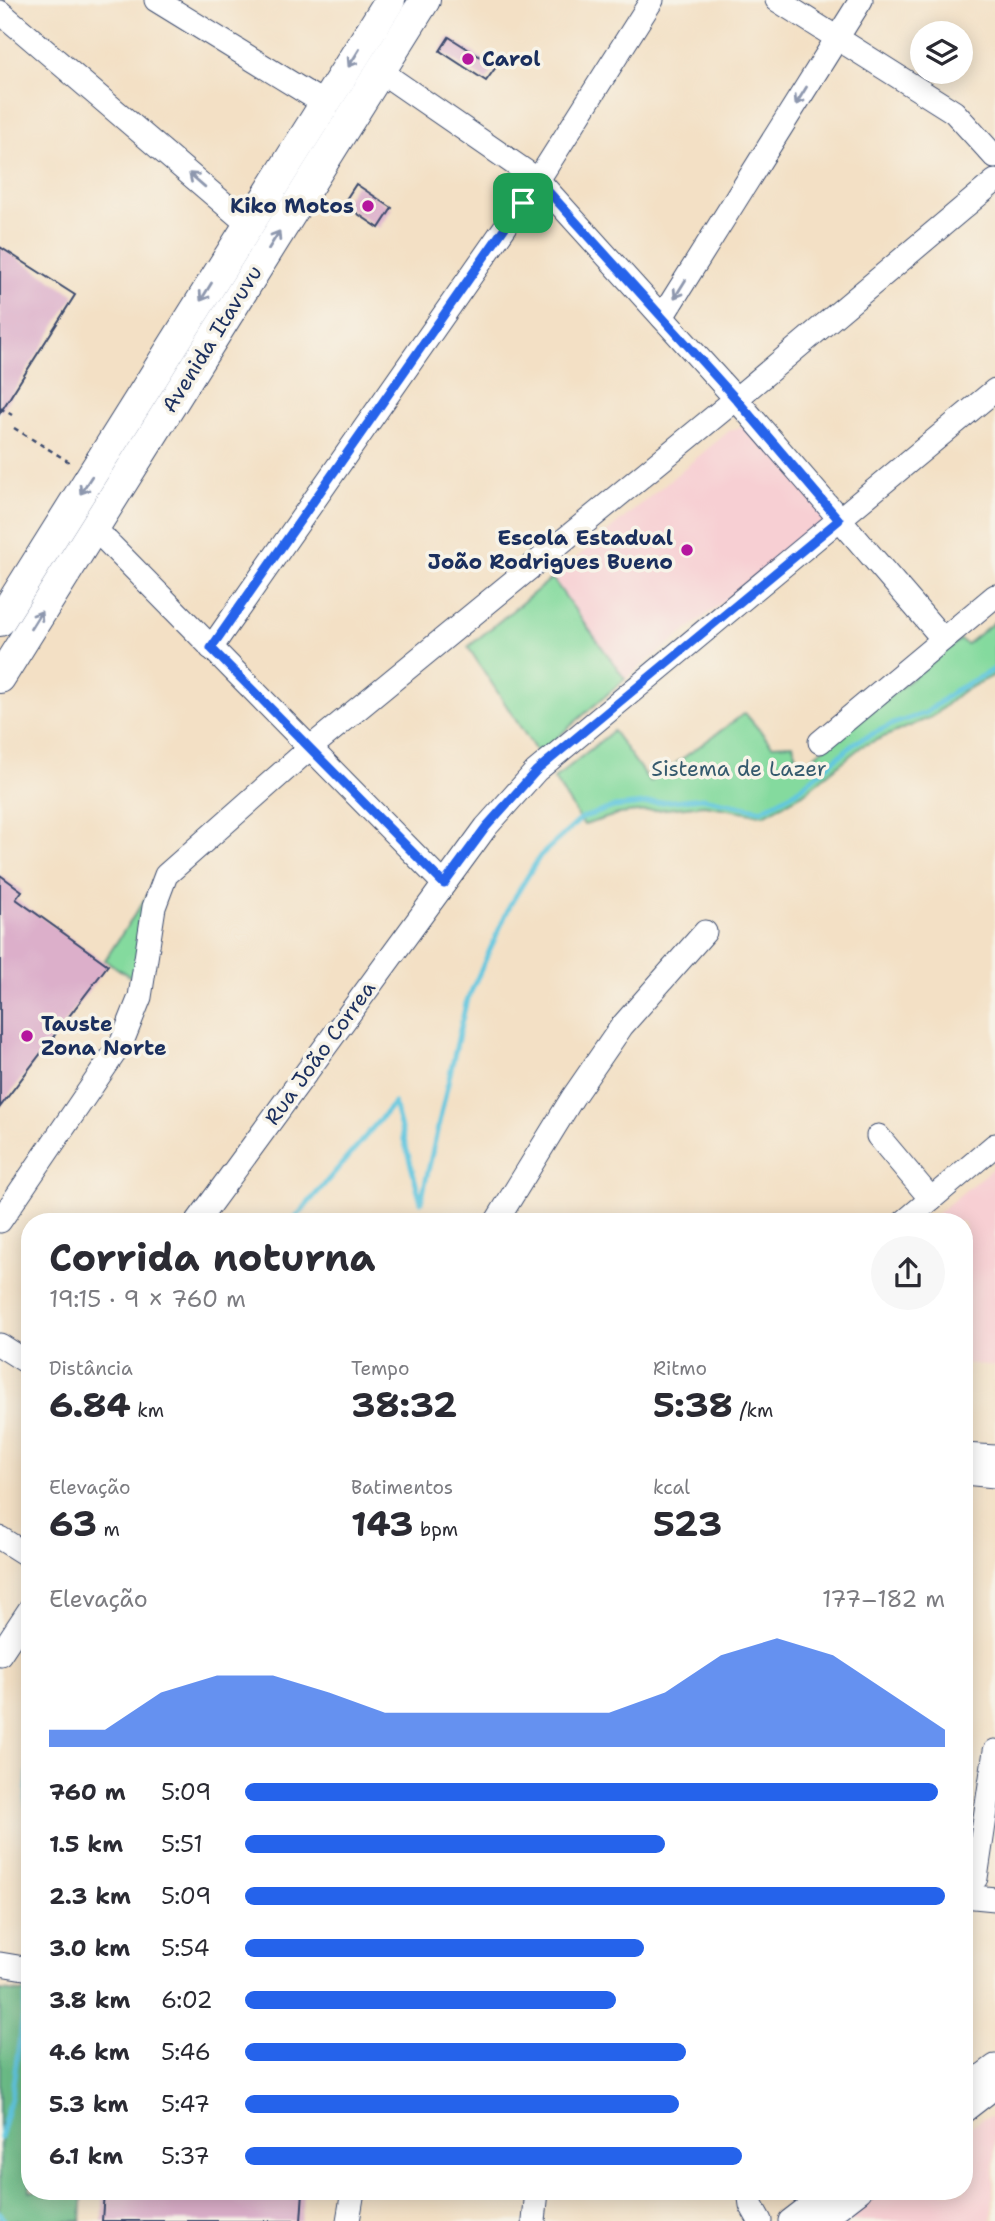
<!DOCTYPE html>
<html lang="pt">
<head>
<meta charset="utf-8">
<style>
	body { margin:0; font-family:"Shantell Sans",sans-serif; background:#f7f7f7; color:#2b2b33; height:100vh; display:flex; flex-direction:column; font-size:26px; white-space:nowrap }
	* { box-sizing:border-box; margin:0 }
	p { font-size:23px; color:#7c7c81 }
	.icon { flex:none; width:38px; height:38px; fill:none; stroke:currentColor; stroke-width:2; stroke-linecap:round; stroke-linejoin:round }
	.map { position:relative; flex:1; overflow:hidden }
	.details { position:absolute; left:21px; top:1213px; width:952px; height:987px; display:flex; flex-direction:column; background:#fff; border-radius:28px; box-shadow:0 4px 18px #0003 }
	.details>* { flex:none }
	.tools { position:absolute; left:910px; top:21px; display:grid; gap:14px }
	.tools a { display:grid; place-items:center; width:63px; height:63px; border-radius:50%; background:#fff; box-shadow:0 4px 18px #0003; font-size:35px }
	.pin { position:absolute; display:grid; place-items:center; width:60px; height:60px; color:#fff; margin:-30px; border-radius:14px; box-shadow:0 4px 10px #0006 }
	.round { display:grid; place-items:center; flex:none; width:74px; height:74px; border-radius:37px; background:#f7f7f7 }
	.headline { display:flex; align-items:center; justify-content:space-between; height:119px; padding:0 28px }
	h1 { font-size:38px; font-weight:700; line-height:52px }
	.stats { display:grid; grid-template-columns:repeat(3,1fr); gap:10px; height:119px; padding:7px 28px }
	.stats div { display:grid; align-content:center }
	.stats b { font-size:35px; font-weight:700 }
	.stats small { font-size:19px; font-weight:400 }
	.stats p { font-size:19px }
	.chart { height:196px; padding:14px 28px }
	.chart p { display:flex; justify-content:space-between }
	.chart svg { width:100%; height:126px; margin-top:7px; fill:#2563eb; opacity:.7 }
	ul { padding:0 28px; list-style:none; font-size:23px }
	li { display:grid; grid-template-columns:112px 84px 1fr; align-items:center; height:52px }
	li i { height:18px; border-radius:9px; background:#2563eb }
	.map>svg:first-child { display:block }
	.built { fill:#f7cfd3 }
	.green { fill:#84da9e; stroke:#50847e; stroke-width:2 }
	.forest { fill:#6bba85; stroke:#437472; stroke-width:2 }
	.lines { fill:none; stroke-linecap:round; stroke-linejoin:round }
	.stream { stroke:#61c6df; stroke-width:5 }
	.building { fill:#dcafca }
	.minor-casing { stroke:#3b4a6d; stroke-width:25 }
	.major-casing { stroke:#3b4a6d; stroke-width:32 }
	.path { stroke:#3b4a6d; stroke-width:2.5; stroke-dasharray:5 5; stroke-linecap:butt }
	.minor { stroke:#fff; stroke-width:23 }
	.major { stroke:#fff; stroke-width:30 }
	.oneway { stroke:#8d97ae }
	.route-casing { stroke:#fff; stroke-width:14 }
	.route { stroke:#2563eb; stroke-width:9 }
	.poi-dot { fill:#b5179e; stroke:#f7f3e8; stroke-width:2.5 }
	.labels { text-anchor:middle; stroke-width:7; stroke-linejoin:round; paint-order:stroke }
	.poi-label { font-size:21px; font-weight:bold; fill:#1b2f5e; stroke:#f7f3e8; text-anchor:start }
	.street-label { font-size:21px; fill:#1b2f5e; stroke:#f7f3e8 }
	.park-label { font-size:21px; fill:#355a6e; stroke:#f7f3e8 }
</style>
</head>
<body>
<div class="map">
<svg width="995" height="2221" viewBox="0 0 995 2221">
	<rect width="100%" height="100%" fill="#f7f3e8"/>
	<filter id="ink" filterUnits="userSpaceOnUse"><feTurbulence type="fractalNoise" baseFrequency=".0143" numOctaves="2"/><feDisplacementMap in="SourceGraphic" scale="14" xChannelSelector="R" yChannelSelector="G"/><feConvolveMatrix kernelMatrix="1 2 1 2 8 2 1 2 1" color-interpolation-filters="sRGB"/></filter>
	<filter id="wash" filterUnits="userSpaceOnUse"><feTurbulence type="fractalNoise" baseFrequency=".00686" numOctaves="4" result="noise"/><feDisplacementMap in="SourceGraphic" scale="28" xChannelSelector="R" yChannelSelector="G"/><feGaussianBlur stdDeviation="1.57" result="paint"/><feColorMatrix in="noise" values="0 0 0 0 0 0 0 0 0 0 0 0 0 0 0 0 0 1.4 0 .05"/><feComposite in="paint" operator="in"/></filter>
	<g filter="url(#wash)">
		<rect width="100%" height="100%" fill="#f3e0c5"/>
		<g class="built">
			<polygon points="744,426 755,426 825,511 823,523 625,679 552,578 729,431"/>
			<polygon points="995,1166 995,1366 964,1363 964,1222 928,1221"/>
			<polygon points="990,2117 995,2119 992,2221 844,2221 884,2191 964,2191 964,2131 983,2118"/>
		</g>
		<g class="green">
			<polygon points="552,578 625,679 538,754 468,647"/>
			<polygon points="994,622 995,675 961,692 932,717 862,746 803,794 764,815 704,805 619,814 584,825 554,779 613,731 650,782 745,713 772,745 793,744 796,757 805,763 960,640 967,644"/>
			<polygon points="148,894 135,980 105,960"/>
		</g>
		<polygon class="forest" points="0,1990 30,1993 30,2191 83,2191 81,2221 0,2221"/>
		<g class="lines">
			<g class="stream">
				<polyline points="292,1222 394,1103 421,1202 466,1003 510,905 540,856 582,818 614,807 702,798 762,810 797,791 856,742 893,724 926,713 954,691 995,669"/>
				<polyline points="30,1746 26,1803 30,1822"/>
				<polyline points="0,2138 11,2098 29,1975"/>
				<polyline points="0,2212 4,2221"/>
			</g>
		</g>
		<g id="blocks">
			<g class="building">
				<polygon points="449,37 496,67 486,81 440,51"/>
				<polygon points="356,184 392,208 379,228 343,204"/>
				<polygon points="0,247 75,295 0,413"/>
				<polygon points="0,875 22,891 16,899 108,965 0,1107"/>
				<polygon points="104,2191 303,2191 301,2221 102,2221"/>
			</g>
		</g>
	</g>
	<g filter="url(#ink)">
		<use href="#blocks" fill-opacity="0" stroke="#3b4a6d" stroke-width="2"/>
		<g class="lines">
			<defs>
				<g id="minor">
					<polyline points="156,0 325,104"/>
					<polyline points="777,0 954,112 995,157"/>
					<polyline points="0,12 249,225"/>
					<polyline points="380,71 538,180 736,399 943,639"/>
					<polyline points="662,317 861,0"/>
					<polyline points="94,528 444,884"/>
					<polyline points="211,648 538,180 652,0"/>
					<polyline points="820,742 995,596"/>
					<polyline points="878,1136 931,1199"/>
					<polyline points="0,1221 122,1042 140,997 154,907 166,875 310,748 736,399 995,181"/>
					<polyline points="197,1222 486,827 536,771 995,390"/>
					<polyline points="496,1222 573,1097 622,1026 705,932"/>
					<polyline points="904,1222 995,1145"/>
					<polyline points="0,1345 30,1364"/>
					<polyline points="964,1455 995,1457"/>
					<polyline points="964,1473 995,1476"/>
					<polyline points="0,1538 30,1557"/>
					<polyline points="0,1654 30,1609"/>
					<polyline points="976,1878 995,1751"/>
					<polyline points="964,1896 995,1899"/>
					<polyline points="0,1964 30,1969"/>
					<polyline points="964,2089 995,2066"/>
					<polyline points="964,2111 995,2087"/>
					<polyline points="749,2191 751,2205 760,2221"/>
					<polyline points="348,2221 353,2191"/>
					<polyline points="534,2221 537,2191"/>
					<polyline points="790,2221 829,2191"/>
					<polyline points="821,2221 860,2191"/>
				</g>
				<g id="major">
					<polyline points="0,621 390,0"/>
					<polyline points="0,678 425,0"/>
				</g>
			</defs>
			<use href="#minor" class="minor-casing"/>
			<use href="#major" class="major-casing"/>
			<g class="path">
				<polyline points="0,408 12,415"/>
				<polyline points="14,428 71,463"/>
			</g>
			<use href="#minor" class="minor"/>
			<use href="#major" class="major"/>
		</g>
		<defs><path id="oneway-shaft" d="M-6 0H5M1.5-3L5.5 0L1.5 3" fill="none" stroke-width="1.6" stroke-linecap="round" stroke-linejoin="round" transform="scale(1.75)"/></defs>
		<g class="oneway">
			<use href="#oneway-shaft" transform="translate(354 58) rotate(122)"/>
			<use href="#oneway-shaft" transform="translate(801 96) rotate(122)"/>
			<use href="#oneway-shaft" transform="translate(197 180) rotate(-139)"/>
			<use href="#oneway-shaft" transform="translate(274 240) rotate(-58)"/>
			<use href="#oneway-shaft" transform="translate(680 289) rotate(122)"/>
			<use href="#oneway-shaft" transform="translate(206 292) rotate(122)"/>
			<use href="#oneway-shaft" transform="translate(86 485) rotate(123)"/>
			<use href="#oneway-shaft" transform="translate(36 620) rotate(-58)"/>
		</g>
	</g>
	<g class="lines" filter="url(#ink)">
		<defs>
			<polygon id="route" points="538,180 736,399 839,520 536,771 486,827 444,884 211,648"/>
		</defs>
		<use href="#route" class="route-casing"/>
		<use href="#route" class="route"/>
	</g>
	<g class="poi-dot">
		<circle cx="468" cy="59" r="7"/>
		<circle cx="368" cy="206" r="7"/>
		<circle cx="687" cy="550" r="7"/>
		<circle cx="27" cy="1036" r="7"/>
	</g>
	<g class="labels">
		<g class="poi-label">
			<text x="482" y="66">Carol</text>
			<text x="354" y="213" text-anchor="end">Kiko Motos</text>
			<text x="673" y="545" text-anchor="end">Escola Estadual<tspan x="673" dy="24">João Rodrigues Bueno</tspan></text>
			<text x="41" y="1031">Tauste<tspan x="41" dy="24">Zona Norte</tspan></text>
		</g>
		<g class="street-label">
			<text transform="translate(212 339) rotate(-58)" y="7">Avenida Itavuvu</text>
			<text transform="translate(320 1053) rotate(-54)" y="7">Rua João Correa</text>
		</g>
		<g class="park-label">
			<text x="739" y="776">Sistema de Lazer</text>
		</g>
	</g>
</svg>
<div class="tools">
<a><svg class="icon" aria-label="layers" viewBox="0 0 24 24"><path d="M12 4l9 5-9 5-9-5zM3 14l9 5 9-5"/></svg></a>
</div>
<div class="pin" style="left:523px;top:203px;background:#1e9e55"><svg class="icon" aria-label="arrive" viewBox="0 0 24 24"><path d="M6 21V4h12l-3 4 3 4H6"/></svg></div>
<section class="details">
<div class="headline"><div><h1>Corrida noturna</h1><p>19:15 · 9 × 760 m</p></div><a class="round"><svg class="icon" aria-label="share" viewBox="0 0 24 24"><path d="M12 15V3M7 8l5-5 5 5M5 13v7h14v-7"/></svg></a></div>
<div class="stats">
<div><p>Distância</p><b>6.84<small> km</small></b></div>
<div><p>Tempo</p><b>38:32</b></div>
<div><p>Ritmo</p><b>5:38<small> /km</small></b></div>
</div>
<div class="stats">
<div><p>Elevação</p><b>63<small> m</small></b></div>
<div><p>Batimentos</p><b>143<small> bpm</small></b></div>
<div><p>kcal</p><b>523</b></div>
</div>
<div class="chart"><p><span>Elevação</span>177–182 m</p>
<svg viewBox="0 0 160 44" preserveAspectRatio="none"><path d="M0 44V38L10 38L20 25L30 19L40 19L50 25L60 32L70 32L80 32L90 32L100 32L110 25L120 12L130 6L140 12L150 25L160 38V44z"/></svg>
</div>
<ul>
<li><b>760 m</b>5:09<i style="width:99%"></i></li>
<li><b>1.5 km</b>5:51<i style="width:60%"></i></li>
<li><b>2.3 km</b>5:09<i style="width:100%"></i></li>
<li><b>3.0 km</b>5:54<i style="width:57%"></i></li>
<li><b>3.8 km</b>6:02<i style="width:53%"></i></li>
<li><b>4.6 km</b>5:46<i style="width:63%"></i></li>
<li><b>5.3 km</b>5:47<i style="width:62%"></i></li>
<li><b>6.1 km</b>5:37<i style="width:71%"></i></li>
</ul>
</section>
</div>
</body>
</html>
